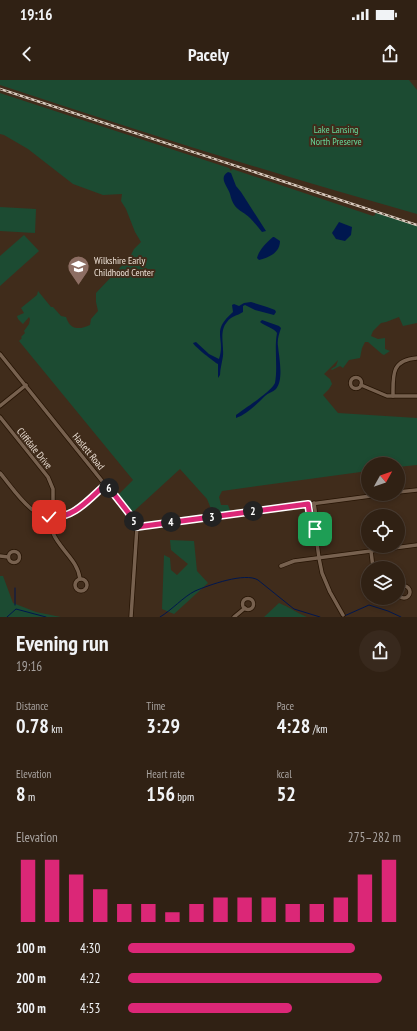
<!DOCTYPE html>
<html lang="en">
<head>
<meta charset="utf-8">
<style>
	body { margin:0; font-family:"PT Sans Narrow",sans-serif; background:#38291d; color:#f1f3f6; height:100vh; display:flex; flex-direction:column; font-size:15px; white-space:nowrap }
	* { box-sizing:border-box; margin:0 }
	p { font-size:13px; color:#a8a3a0 }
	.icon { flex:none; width:22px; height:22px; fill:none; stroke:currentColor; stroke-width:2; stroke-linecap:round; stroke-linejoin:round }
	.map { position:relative; height:537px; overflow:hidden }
	.panel { display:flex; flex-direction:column; background:#302114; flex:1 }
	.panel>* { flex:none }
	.needle { width:26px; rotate:50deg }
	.fabs { position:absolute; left:361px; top:377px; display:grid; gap:8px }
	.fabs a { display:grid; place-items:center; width:44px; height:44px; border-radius:50%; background:#302114; box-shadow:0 2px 6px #0003,0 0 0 1px #4b3e34; font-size:20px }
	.pin { position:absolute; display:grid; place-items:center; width:34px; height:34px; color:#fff; margin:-17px; border-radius:8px; box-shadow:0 2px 6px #0006 }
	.km { position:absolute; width:20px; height:20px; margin:-10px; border-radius:50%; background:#222; color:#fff; font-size:11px; line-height:20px; text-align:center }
	.round { display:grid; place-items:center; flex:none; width:42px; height:42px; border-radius:21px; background:#38291d }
	.headline { display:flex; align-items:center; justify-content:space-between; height:68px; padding:0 16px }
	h1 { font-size:22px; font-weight:600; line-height:30px }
	.stats { display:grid; grid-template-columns:repeat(3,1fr); gap:6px; height:68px; padding:4px 16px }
	.stats div { display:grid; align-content:center }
	.stats b { font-size:20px; font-weight:600 }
	.stats small { font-size:11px; font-weight:400 }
	.stats p { font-size:11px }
	.chart { height:112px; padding:8px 16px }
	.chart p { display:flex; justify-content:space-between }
	.chart svg { width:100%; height:72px; margin-top:4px; stroke:#db2777; stroke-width:6 }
	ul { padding:0 16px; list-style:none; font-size:13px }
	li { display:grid; grid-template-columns:64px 48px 1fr; align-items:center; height:30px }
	li i { height:10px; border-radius:5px; background:#db2777 }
	.status { display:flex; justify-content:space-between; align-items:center; height:28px; padding:0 20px; background:#302114; direction:ltr }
	.status svg { height:11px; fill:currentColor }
	header { display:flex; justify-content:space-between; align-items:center; height:52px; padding:0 16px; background:#302114; font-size:18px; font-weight:600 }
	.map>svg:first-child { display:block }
	.green { fill:#1c4b32 }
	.water { fill:#00174f }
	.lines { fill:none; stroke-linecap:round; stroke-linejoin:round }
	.stream { stroke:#00174f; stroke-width:1 }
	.minor-casing { stroke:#261404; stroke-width:5 }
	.minor { stroke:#77614f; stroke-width:3.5 }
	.rail-casing { stroke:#d8cbbf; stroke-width:2.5 }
	.rail { stroke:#402c1b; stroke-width:1; stroke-dasharray:3; stroke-linecap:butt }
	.route-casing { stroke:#fff; stroke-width:8 }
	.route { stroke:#db2777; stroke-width:5 }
	.labels { text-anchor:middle; stroke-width:4; stroke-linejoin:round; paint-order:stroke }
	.park-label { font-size:10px; fill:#67d99b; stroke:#402c1b }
	.poi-label { font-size:10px; fill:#ece0d5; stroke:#402c1b; text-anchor:start }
	.street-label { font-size:10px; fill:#ece0d5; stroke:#402c1b }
</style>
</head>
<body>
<div class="status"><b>19:16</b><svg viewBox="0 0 49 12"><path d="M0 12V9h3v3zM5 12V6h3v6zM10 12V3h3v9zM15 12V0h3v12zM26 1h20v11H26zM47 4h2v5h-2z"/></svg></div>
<header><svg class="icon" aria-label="back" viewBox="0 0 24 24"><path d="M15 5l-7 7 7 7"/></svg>Pacely<svg class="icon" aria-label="share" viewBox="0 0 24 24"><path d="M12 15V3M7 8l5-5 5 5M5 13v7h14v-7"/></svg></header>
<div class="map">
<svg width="417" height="537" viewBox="0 0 417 537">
	<rect width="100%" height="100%" fill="#402c1b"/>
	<g class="green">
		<path d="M0,0H409L417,10V134C277,95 138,51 0,5Z"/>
		<path d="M0,13L229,88L231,91L232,89L373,136L375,135L376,132L417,145V243L403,246L399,237L386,242L381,243L373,251L371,256L378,259L385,258V269L390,271L384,275L382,274L368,262H365L362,268L360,278L349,280L343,288L340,286L332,290L331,289L336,286L338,280L324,294L330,299L332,304L329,309L323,315L338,333L417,338V385L398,387V384H368V391L222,411L219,417L221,425H228L231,433H214L212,431L207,419L180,389L132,433L118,415L133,400L19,261L22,258L21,257L25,253L24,251L29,244L30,239L29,237L23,244L18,239L17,236L24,233L21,228L37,215L38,211L51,227H53L61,236L66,237C70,250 79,250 90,245L91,239L98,231L96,222V213L130,177L134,169L141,162L135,152L126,129L121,121L122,114L103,115L73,104L28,69L4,55L0,54Z"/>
		<polygon points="0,127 36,129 35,153 0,151"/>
		<polygon points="24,155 39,171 0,206 0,176"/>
		<polygon points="170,460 194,461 197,491 208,503 174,534 162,529 164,475 170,478 171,490 177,495 188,484 171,470"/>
		<polygon points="0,496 3,496 13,523 36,532 61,537 0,537"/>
		<path d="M279,523C289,527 297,533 307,537H264Z"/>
	</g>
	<g class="water">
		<path d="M228,92L231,93L236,106L241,112L266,151L262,152C258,147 254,142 250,138C245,133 239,131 235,126C232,122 231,118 230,114C228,107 218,98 228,92Z"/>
		<polygon points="339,142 352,147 351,155 345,161 336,159 332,153"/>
		<path d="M273,157H274L280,161C280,173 268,178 259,180L257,178C259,170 266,163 273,157Z"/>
		<path d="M251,222L267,227L275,230L276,232L274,235L255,230L245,225L243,226V232C237,236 231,236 227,242C219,251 224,265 223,276C222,283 220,289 220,295L218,298V284C214,282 194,266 193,263L196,262L209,274L219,279C226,257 210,252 233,232L232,225L234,224L239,226L244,223Z"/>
		<path d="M262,240L279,246L281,248C279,254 277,260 278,266C279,277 284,300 276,309C273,312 268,313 265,316C257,324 247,334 236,338V335C245,328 271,312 275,303C278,286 274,269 277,253C274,248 265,246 260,242Z"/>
	</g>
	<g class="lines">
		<g class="stream">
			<polyline points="15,525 15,508"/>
			<polyline points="7,537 16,529 46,537"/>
			<path d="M160,537C172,530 183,517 195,511C209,505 245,492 258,500L294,529L320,537"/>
			<polyline points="342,537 369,525 388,531 401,537"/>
		</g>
		<defs>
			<g id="minor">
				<polyline points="0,274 135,442 137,447 131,537"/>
				<circle cx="356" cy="303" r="5.5"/>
				<polyline points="361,305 387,316 417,316"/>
				<path d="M393,316C393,295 391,280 417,278"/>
				<polyline points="0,326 26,305"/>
				<path d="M0,337L48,397L53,409V453C60,470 78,480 80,499"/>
				<path d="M0,393C17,413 38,451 70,434C83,427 94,414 106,404"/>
				<polyline points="398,412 417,410"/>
				<polyline points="314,423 317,443 315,449 319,478 322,493 330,512 343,535"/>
				<polyline points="308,424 311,444 315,449"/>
				<polyline points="137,447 386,414"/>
				<polyline points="371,471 373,488"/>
				<circle cx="14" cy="477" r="5.5"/>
				<polyline points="0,476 8,477"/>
				<polyline points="281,486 294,481 417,465"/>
				<circle cx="81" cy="505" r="6"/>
				<circle cx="404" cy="512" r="6"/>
				<circle cx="248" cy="524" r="5.5"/>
				<polyline points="234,537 245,528"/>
			</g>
		</defs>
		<use href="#minor" class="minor-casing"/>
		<use href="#minor" class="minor"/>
		<defs>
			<polyline id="rail" points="0,9 417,145"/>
		</defs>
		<use href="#rail" class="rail-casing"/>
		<use href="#rail" class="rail"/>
	</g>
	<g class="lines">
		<defs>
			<path id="route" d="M49,437C73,440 90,418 106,404L131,436L137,447L308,424L311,444L315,449"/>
		</defs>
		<use href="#route" class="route-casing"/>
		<use href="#route" class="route"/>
	</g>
	<defs>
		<symbol id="school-pin" viewBox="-11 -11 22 30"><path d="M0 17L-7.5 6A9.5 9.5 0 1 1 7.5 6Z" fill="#8d6e63" stroke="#402c1b"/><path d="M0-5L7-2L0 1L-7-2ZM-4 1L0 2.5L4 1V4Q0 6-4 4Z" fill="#fff"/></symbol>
	</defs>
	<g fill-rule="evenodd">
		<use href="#school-pin" x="66" y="174" width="25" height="34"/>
	</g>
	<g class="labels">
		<g class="park-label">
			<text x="336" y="53">Lake Lansing<tspan x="336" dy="12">North Preserve</tspan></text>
		</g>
		<g class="poi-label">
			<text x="94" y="184">Wilkshire Early<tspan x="94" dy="12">Childhood Center</tspan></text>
		</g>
		<g class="street-label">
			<text transform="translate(35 368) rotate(51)" y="4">Cliffdale Drive</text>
			<text transform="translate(89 371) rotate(51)" y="4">Haslett Road</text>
		</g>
	</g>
</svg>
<div class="fabs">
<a><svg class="needle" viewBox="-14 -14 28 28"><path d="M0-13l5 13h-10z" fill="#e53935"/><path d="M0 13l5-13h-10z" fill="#a8a3a0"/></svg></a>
<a><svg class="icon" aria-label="locate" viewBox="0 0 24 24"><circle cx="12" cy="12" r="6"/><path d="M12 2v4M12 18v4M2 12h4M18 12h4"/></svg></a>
<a><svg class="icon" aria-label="layers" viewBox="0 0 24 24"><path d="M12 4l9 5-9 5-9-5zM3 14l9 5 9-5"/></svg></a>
</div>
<div class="pin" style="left:315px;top:449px;background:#1e9e55"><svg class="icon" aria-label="arrive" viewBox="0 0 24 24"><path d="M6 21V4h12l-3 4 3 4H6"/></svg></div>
<div class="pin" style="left:49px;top:437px;background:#d93025"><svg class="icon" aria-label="check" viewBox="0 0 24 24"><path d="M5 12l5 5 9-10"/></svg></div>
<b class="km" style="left:253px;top:431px">2</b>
<b class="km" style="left:212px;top:437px">3</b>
<b class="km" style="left:171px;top:442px">4</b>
<b class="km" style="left:134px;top:441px">5</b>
<b class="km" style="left:109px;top:408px">6</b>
</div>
<section class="panel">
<div class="headline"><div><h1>Evening run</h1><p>19:16</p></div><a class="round"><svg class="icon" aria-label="share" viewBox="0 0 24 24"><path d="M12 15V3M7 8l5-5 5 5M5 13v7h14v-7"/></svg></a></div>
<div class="stats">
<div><p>Distance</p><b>0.78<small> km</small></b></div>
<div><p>Time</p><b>3:29</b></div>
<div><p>Pace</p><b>4:28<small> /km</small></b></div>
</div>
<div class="stats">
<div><p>Elevation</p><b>8<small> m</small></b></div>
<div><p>Heart rate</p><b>156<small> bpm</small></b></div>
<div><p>kcal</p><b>52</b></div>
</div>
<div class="chart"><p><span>Elevation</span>275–282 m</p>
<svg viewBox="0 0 160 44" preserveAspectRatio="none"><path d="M5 44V6M15 44V6M25 44V15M35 44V24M45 44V33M55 44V33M65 44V38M75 44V33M85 44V29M95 44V29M105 44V29M115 44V33M125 44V33M135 44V29M145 44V15M155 44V6"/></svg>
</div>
<ul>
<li><b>100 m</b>4:30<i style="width:83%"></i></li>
<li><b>200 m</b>4:22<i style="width:93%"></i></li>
<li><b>300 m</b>4:53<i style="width:60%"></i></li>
</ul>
</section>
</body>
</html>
